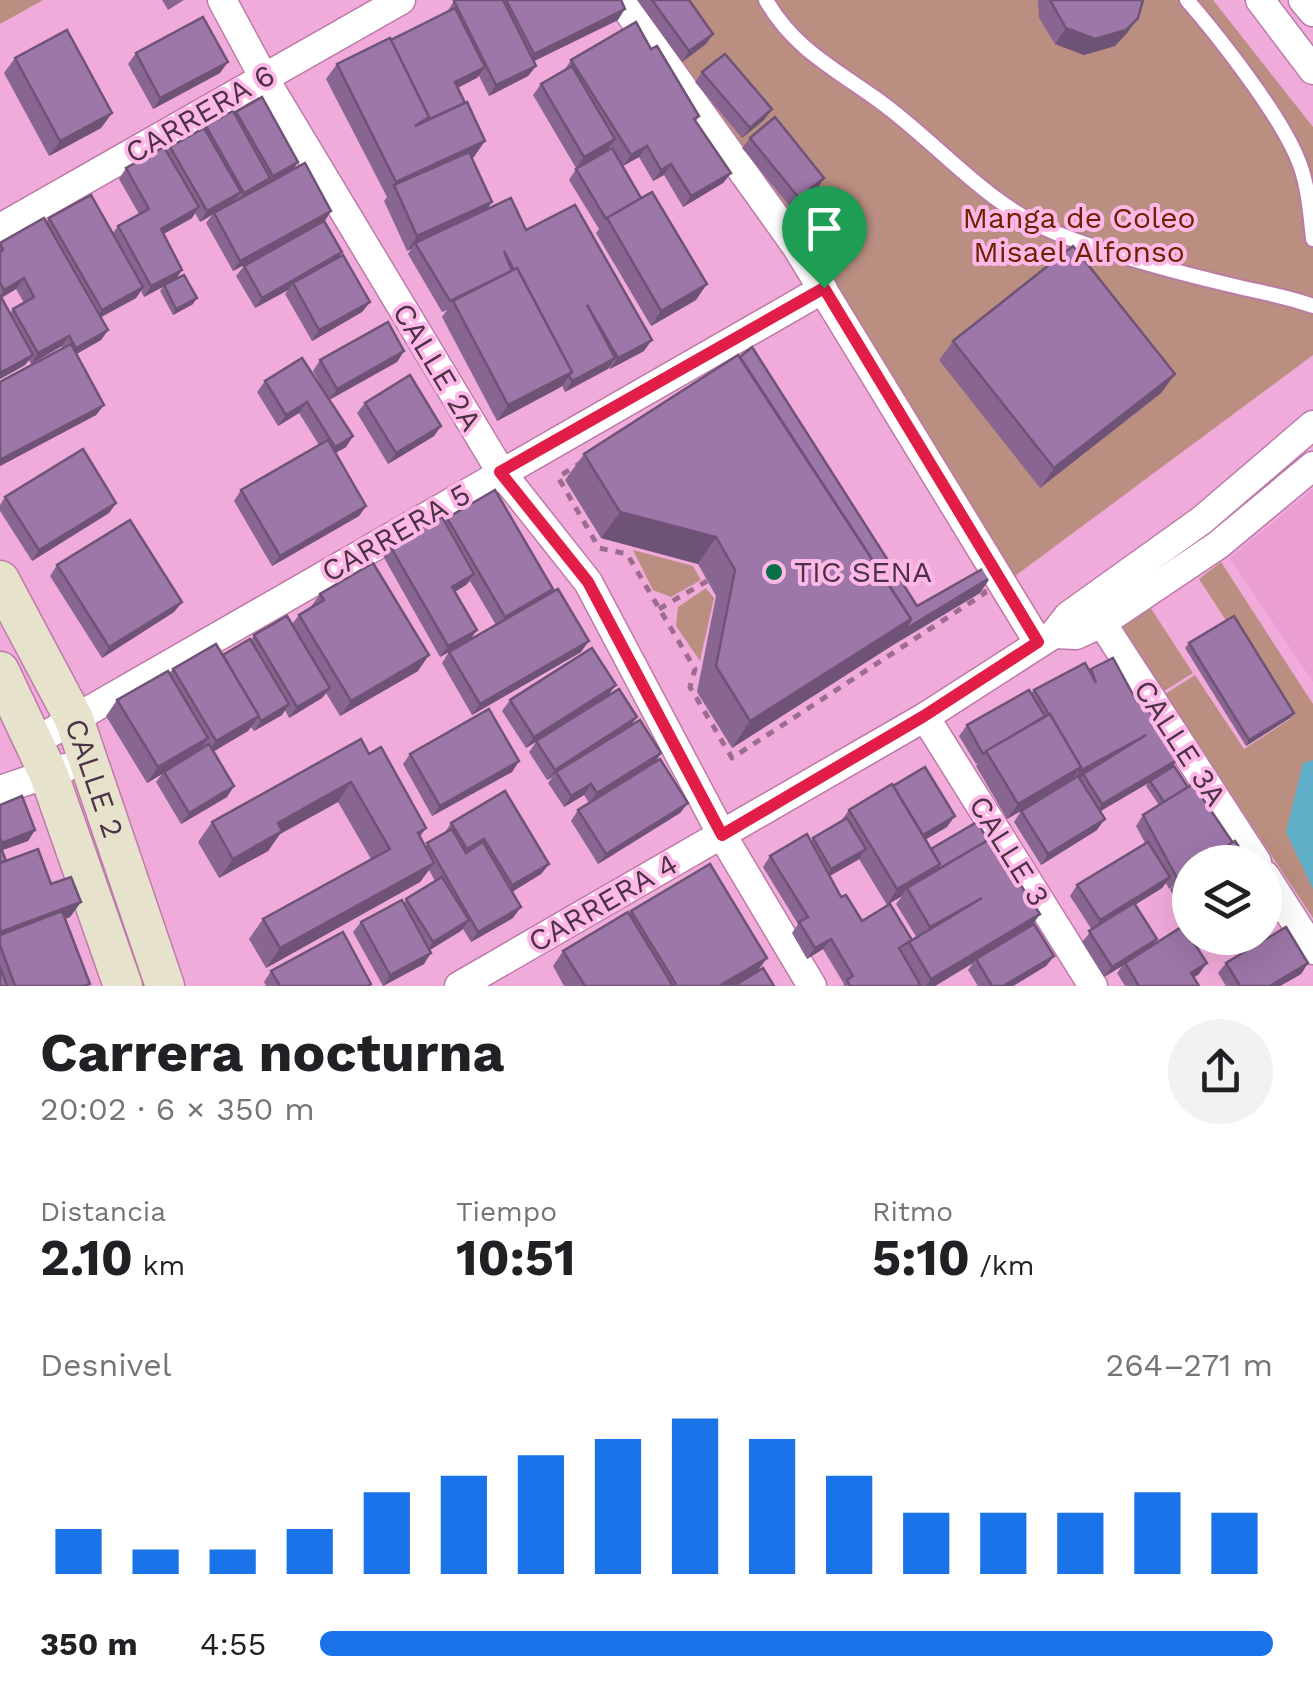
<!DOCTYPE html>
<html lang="es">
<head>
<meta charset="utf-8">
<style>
	body { margin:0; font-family:"Work Sans",sans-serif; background:#f2f2f2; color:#202124; height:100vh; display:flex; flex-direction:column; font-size:38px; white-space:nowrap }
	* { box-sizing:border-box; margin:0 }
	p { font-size:32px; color:#757577 }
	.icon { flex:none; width:55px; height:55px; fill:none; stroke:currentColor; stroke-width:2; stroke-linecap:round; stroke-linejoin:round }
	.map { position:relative; height:986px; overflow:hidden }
	.side { display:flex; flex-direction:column; background:#fff; flex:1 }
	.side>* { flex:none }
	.tools { position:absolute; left:1172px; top:845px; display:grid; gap:20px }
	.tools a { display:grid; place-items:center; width:110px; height:110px; border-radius:50%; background:#fff; box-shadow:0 10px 40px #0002; font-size:50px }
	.pin { position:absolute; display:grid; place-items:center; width:85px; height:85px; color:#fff; margin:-102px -42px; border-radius:50% 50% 50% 0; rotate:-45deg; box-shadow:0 0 10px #0007 }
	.pin .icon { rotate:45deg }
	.round { display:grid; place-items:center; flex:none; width:105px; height:105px; border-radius:52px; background:#f2f2f2 }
	.headline { display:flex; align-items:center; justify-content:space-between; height:170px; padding:0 40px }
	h1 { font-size:55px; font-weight:700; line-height:75px }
	.figures { display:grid; grid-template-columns:repeat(3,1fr); gap:15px; height:170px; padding:10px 40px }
	.figures div { display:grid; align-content:center }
	.figures b { font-size:50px; font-weight:700 }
	.figures small { font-size:28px; font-weight:400 }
	.figures p { font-size:28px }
	.chart { height:280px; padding:20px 40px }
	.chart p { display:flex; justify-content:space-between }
	.chart svg { width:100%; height:180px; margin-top:10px; stroke:#1a73e8; stroke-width:6 }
	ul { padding:0 40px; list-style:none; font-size:32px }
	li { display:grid; grid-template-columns:160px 120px 1fr; align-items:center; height:75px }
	li i { height:25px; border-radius:12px; background:#1a73e8 }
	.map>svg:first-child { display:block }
	.built { fill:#ea9ed2 }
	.green { fill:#ba8e80 }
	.water { fill:#5eafc7 }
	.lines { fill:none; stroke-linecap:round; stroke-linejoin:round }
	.service-casing { stroke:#bc7aa8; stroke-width:18 }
	.minor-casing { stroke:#bc7aa8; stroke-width:31 }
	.secondary-casing { stroke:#bc7aa8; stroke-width:41 }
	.path { stroke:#9d6d8d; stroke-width:5; stroke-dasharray:8 8; stroke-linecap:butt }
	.service { stroke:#fff; stroke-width:14 }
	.minor { stroke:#fff; stroke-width:28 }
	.secondary { stroke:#e6e2cc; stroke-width:38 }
	.wall { fill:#886691; fill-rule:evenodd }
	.shaded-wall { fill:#6f5376 }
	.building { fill:#9e77a9; stroke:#6f5376; stroke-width:2.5 }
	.route-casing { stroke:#fff; stroke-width:20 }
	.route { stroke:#e11d48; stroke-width:12 }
	.poi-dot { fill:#087047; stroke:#feb8e7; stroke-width:4 }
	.labels { text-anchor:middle; stroke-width:8; stroke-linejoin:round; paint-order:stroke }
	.street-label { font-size:30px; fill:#4d3144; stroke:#feb8e7 }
	.park-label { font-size:30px; fill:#6e2000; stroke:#feb8e7 }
	.poi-label { font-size:30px; fill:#4d3144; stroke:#feb8e7; text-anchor:start }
</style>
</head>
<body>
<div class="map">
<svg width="1313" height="986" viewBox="0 0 1313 986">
	<rect width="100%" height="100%" fill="#f1abda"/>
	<polygon class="built" points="1313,489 1313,682 1230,558"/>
	<g class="green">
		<polygon points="0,0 43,0 0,24"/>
		<polygon points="628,0 1213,0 1313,127 1313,355 1011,579 805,237"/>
		<polygon points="633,550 693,566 701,580 671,597 653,590"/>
		<polygon points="1221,562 1313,704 1313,918 1165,694 1195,675 1244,749 1290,719 1199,579"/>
		<polygon points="706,588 714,598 700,661 676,626 678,607"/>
		<polygon points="1150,607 1193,673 1161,693 1118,628"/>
	</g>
	<polygon class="water" points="1313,760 1313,889 1286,832 1303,763"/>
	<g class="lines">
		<defs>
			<g id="service">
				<path d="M766,0C793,48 835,69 878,100C938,143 986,205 1056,233C1113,256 1179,273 1239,287C1264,293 1289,297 1313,306"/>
				<path d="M1187,0C1220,38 1276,110 1296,155C1308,181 1310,211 1313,239"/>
			</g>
			<g id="minor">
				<polyline points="222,0 264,78 501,472 588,582 722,835 812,986"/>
				<polyline points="620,0 796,246 1038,642"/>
				<polyline points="1260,0 1313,70"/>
				<polyline points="1303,0 1313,12"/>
				<polyline points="0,228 401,0"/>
				<polyline points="1102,623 1257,862"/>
				<polyline points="1054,634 1076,635 1102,623 1218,545 1313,466"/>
				<polyline points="925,717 1093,986"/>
				<polyline points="36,741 823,289"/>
				<polyline points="0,790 65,768"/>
				<polyline points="1265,875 1313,950"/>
				<polyline points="459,986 925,717 1054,634 1068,616 1202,520 1313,425"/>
			</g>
			<g id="secondary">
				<path id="s1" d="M0,580L74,719L165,986"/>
				<polyline points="0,671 49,775 123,986"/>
			</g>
		</defs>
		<use href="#service" class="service-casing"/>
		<use href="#minor" class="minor-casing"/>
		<use href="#secondary" class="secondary-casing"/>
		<g class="path">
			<polygon points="741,362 907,616 975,575 985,593 732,758 690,687 695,669 627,554 599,548 558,477"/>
			<polyline points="659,609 707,581"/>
		</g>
		<use href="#service" class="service"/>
		<use href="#minor" class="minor"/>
		<use href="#secondary" class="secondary"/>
	</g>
	<g class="wall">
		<polygon points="162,0 184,0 168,10"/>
		<polygon points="457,0 621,0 618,20 534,61 536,66 528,76 489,96 479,76 458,88 474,157 472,158 492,202 487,209 526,230 644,351 610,369 609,367 565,392 562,386 497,421 442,317 447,310 442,312 408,254 411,249 407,251 384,201 387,197 326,79 337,64 447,12 454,1"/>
		<polygon points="637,0 689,0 713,34 706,44 682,62"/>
		<polygon points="1038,0 1143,0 1138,18 1127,33 1115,46 1084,55 1055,44 1039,18"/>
		<polygon points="651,49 699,116 696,121 731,173 723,183 683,207 664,175 653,181 639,157 623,166 611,146 608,150 576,168 533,95 541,84 564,71 571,60"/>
		<polygon points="136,53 220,73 153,109 128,64"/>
		<polygon points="15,58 112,113 101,128 49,156 4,73"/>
		<polygon points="702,72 764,120 742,138 695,82"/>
		<path d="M236,112L298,162L293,170L331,211L324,222L339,257L370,302L362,312L312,341L285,294L288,290L255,308L236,276L244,266L265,254L233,271L206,223L212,215L200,222L195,213L192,218L163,234L182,270L176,279L193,304L173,315L160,291L163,287L144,297L141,291L136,298L101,317L108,330L101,340L76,354L104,405L96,415L0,466V382L63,348L62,346L31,364L29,360L25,365L0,379V243L46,222L49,218L113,233L118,226L139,214L119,179L126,168L167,151L170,147L204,129L206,126L234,114ZM16,289L24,303L13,309L10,313L2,298Z"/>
		<polygon points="750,138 824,178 817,189 792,209 742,148"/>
		<polygon points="576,169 696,300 651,326 596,233 599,229 569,180"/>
		<polygon points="953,341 1175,374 1161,393 1040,488 939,360"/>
		<polygon points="404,351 397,362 329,400 353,436 346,447 335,453 366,506 359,516 272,566 234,501 241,490 319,445 299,413 278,426 257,392 265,381 327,396 313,371 320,360"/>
		<polygon points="365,403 441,426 434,436 388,464 357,413"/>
		<polygon points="584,454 917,606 980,593 893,645 732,748 697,692 716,596 698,564 601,538 565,480"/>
		<polygon points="5,497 116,503 109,513 32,561 0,511 0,505"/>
		<path d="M447,518L550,594L581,652L472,715L442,663L449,652L467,642L440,657L383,556L390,546L444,522ZM470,581L496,625L469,641L477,630L455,592L466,585Z"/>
		<polygon points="57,565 182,602 174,612 102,658 50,576"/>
		<polygon points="320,594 418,671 340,716 326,693 322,698 289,718 285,710 282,715 254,731 251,727 248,731 213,752 234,786 227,797 181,824 156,782 162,774 147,783 106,716 117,700 169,673 173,669 223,655 251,640 254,635 292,624 299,615 310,608"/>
		<polygon points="1189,643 1294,713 1290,718 1246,746 1185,648"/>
		<polygon points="1091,669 1136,700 1177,760 1172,767 1190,862 1190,922 1170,890 1173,886 1169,889 1166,883 1162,888 1135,905 1157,939 1152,946 1199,974 1194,977 1199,986 1125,986 1117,973 1122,966 1104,977 1082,942 1092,930 1070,896 1077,885 1145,843 1136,826 1143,815 1159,805 1146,786 1148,783 1100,811 1097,830 1041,865 1014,822 1021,811 1007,819 976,766 978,763 976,764 959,736 967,725 1031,693 1034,690 1090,671"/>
		<polygon points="616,685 608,695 637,717 631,725 661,753 654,763 688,803 680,813 598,864 571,821 578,810 589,803 584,795 564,807 548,783 552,778 547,780 529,752 536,742 526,748 502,711 510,700"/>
		<polygon points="369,754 426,828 420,837 425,846 444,834 451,823 549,864 541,874 512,892 513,918 471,942 463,929 430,950 424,964 383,986 353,932 361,922 404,903 406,899 435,881 429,870 420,882 266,968 249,939 263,919 371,859 338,802 280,834 268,851 219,878 198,842 212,822"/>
		<polygon points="410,754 519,761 512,772 432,816 403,764"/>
		<polygon points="0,805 35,830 28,841 2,850 6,861 51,884 81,902 70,917 65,919 88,986 0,986"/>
		<path d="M849,810L947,827L925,840L931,849L1032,926L1054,956L1046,966L1013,986H978L968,970L973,963L935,986H843L844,984L823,949L807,959L792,933L798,924L763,867L770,856L811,841L813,838L841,821ZM859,859L887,905L902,896L896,904L917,938L912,940L862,921L841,897L830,876Z"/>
		<polygon points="631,911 767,958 756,973 774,986 564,986 553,966 563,951 629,914"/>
		<polygon points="1200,938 1222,938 1206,947"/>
		<polygon points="1226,963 1308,963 1301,974 1280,986 1226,986 1218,973"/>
		<polygon points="271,971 371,984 370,986 266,986 264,982"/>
	</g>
	<g class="shaded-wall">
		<polygon points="625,9 618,20 526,65 534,54"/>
		<polygon points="1138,18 1127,33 1115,46 1084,55 1055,44 1066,28"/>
		<polygon points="713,34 706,44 682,62 689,51"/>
		<polygon points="228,62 220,73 153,109 160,98"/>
		<polygon points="536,66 528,76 489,96 496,85"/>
		<polygon points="485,67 477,78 447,93 455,82"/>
		<polygon points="772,109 764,120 742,138 750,128"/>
		<polygon points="112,113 101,128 49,156 60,141"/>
		<polygon points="615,139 608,150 576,168 584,157"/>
		<polygon points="485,141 474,157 397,192 394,185 385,197 396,182"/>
		<polygon points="647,146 639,157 623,166 631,155"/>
		<polygon points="298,162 291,173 266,187 273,176"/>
		<polygon points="671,164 664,175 653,181 661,170"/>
		<polygon points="731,173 723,183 683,207 691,196"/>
		<polygon points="270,178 263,189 236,204 244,193"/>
		<polygon points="824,178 817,189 792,209 799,198"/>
		<polygon points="241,192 233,202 200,222 207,211"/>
		<polygon points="492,202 481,217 415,243 411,249 407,251 417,236"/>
		<polygon points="199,207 192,218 153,240 161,229"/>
		<polygon points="331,211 324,222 233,271 240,261"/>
		<polygon points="342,252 335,263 293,283 288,290 255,308 262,298"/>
		<polygon points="182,270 175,280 144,297 151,286"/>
		<polygon points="24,278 16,289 0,298 4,290"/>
		<polygon points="707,284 696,300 651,326 661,311"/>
		<polygon points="143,287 136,298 94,321 102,310"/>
		<polygon points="197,298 193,304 173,315 176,309"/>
		<polygon points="370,302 362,312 312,341 319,330"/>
		<polygon points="108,330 101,340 68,359 76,348"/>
		<polygon points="69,336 62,346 31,364 38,353"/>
		<polygon points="652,340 644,351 610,369 618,358"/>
		<polygon points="404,351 397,362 329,400 337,389"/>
		<polygon points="33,355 25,365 0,379 0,373"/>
		<polygon points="615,358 608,369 565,392 572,381"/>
		<polygon points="572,372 561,387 497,421 508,405"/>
		<polygon points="1175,374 1161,393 1040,488 1054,468"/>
		<polygon points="307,402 299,413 278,426 286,415"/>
		<polygon points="104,405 96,415 0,466 0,460"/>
		<polygon points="441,426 434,436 388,464 396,453"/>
		<polygon points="353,436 346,447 327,458 335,447"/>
		<polygon points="116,503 109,513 32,561 39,550"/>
		<polygon points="366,506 359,516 272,566 280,556"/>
		<polygon points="620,512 716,537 698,564 601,538"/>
		<polygon points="474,574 466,585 445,597 452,587"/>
		<polygon points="991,577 980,593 893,645 732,748 750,721 911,619"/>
		<polygon points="553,589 546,600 497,628 505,617"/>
		<polygon points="182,602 174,612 102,658 109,647"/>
		<polygon points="477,630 469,641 440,657 448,646"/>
		<polygon points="589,641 581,652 472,715 480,704"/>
		<polygon points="429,655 418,671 340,716 351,701"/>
		<polygon points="616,685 608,695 526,748 534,737"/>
		<polygon points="330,688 322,698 289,718 297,707"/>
		<polygon points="289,704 282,715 254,731 261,721"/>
		<polygon points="1294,713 1290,718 1246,746 1249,740"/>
		<polygon points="259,716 248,731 205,756 216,741"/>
		<polygon points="637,717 629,728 556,772 547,780 555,770"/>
		<polygon points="1146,735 1082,777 1073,782 1080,771"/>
		<polygon points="208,738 197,753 147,783 158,767"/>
		<polygon points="661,753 654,764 589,803 597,793"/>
		<polygon points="1177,760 1169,771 1094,815 1102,804"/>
		<polygon points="519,761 512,772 432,816 440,806"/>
		<polygon points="1081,767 1070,782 1007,819 1018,804"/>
		<polygon points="351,782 338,802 280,834 268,851 219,878 233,859 278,823"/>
		<polygon points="591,784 584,795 564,807 571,796"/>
		<polygon points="234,786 227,797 181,824 189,813"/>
		<polygon points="688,803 680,813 598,864 606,854"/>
		<polygon points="955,816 947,827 912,847 920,837"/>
		<polygon points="1105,819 1097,830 1041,865 1048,854"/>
		<polygon points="35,830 28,841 0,851 2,843"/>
		<polygon points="866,849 858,860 824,879 831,869"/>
		<polygon points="434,863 420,882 266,968 280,948"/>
		<polygon points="549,864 541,874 505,896 512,885"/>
		<polygon points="940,864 929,879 907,888 902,896 887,905 897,889"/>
		<polygon points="1170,877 1162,888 1092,931 1100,920"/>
		<polygon points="81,902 70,917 0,943 0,932"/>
		<polygon points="521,907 513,918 471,942 478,932"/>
		<polygon points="1040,914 1029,930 976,959 973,963 935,986 926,986 931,979"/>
		<polygon points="469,920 461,931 425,953 433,942"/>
		<polygon points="1213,938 1222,938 1206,947"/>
		<polygon points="831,939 823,949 807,959 815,948"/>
		<polygon points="1157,939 1149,950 1125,963 1122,966 1104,977 1112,967"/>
		<polygon points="431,953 424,964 383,986 390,975"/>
		<polygon points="1054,956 1046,966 1013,986 1003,986"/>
		<polygon points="767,958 756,973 734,986 719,986"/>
		<polygon points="1207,963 1199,974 1184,984 1191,973"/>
		<polygon points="1308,963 1301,974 1280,986 1270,986"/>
	</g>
	<g class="building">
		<polygon points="457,0 503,0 536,66 496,85 454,1"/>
		<polygon points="506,0 621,0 625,9 534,54"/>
		<polygon points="652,0 689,0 713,34 689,51"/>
		<polygon points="1050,0 1143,0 1138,18 1126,30 1095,39 1066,28"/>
		<polygon points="455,8 485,67 455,82 465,103 428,120 427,118 429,117 391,40"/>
		<polygon points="203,17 228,62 160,98 136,53"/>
		<polygon points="636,22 651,49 657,46 699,116 694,119 731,173 691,196 671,164 661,170 647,146 631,155 571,60"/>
		<polygon points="67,30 112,113 60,141 15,58"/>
		<polygon points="390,38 429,117 415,126 467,102 485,141 396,182 337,64"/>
		<polygon points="725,54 772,109 750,128 702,72"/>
		<polygon points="572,66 615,139 584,157 541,84"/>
		<polygon points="262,97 298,162 273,176 236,112"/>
		<polygon points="233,111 270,178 244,193 206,126"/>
		<polygon points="775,117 824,178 799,198 750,138"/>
		<polygon points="204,128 241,192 207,211 170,147"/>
		<polygon points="164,147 199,207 161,229 182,270 151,286 118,226 149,209 126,168"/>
		<polygon points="612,148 641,198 606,219 576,169"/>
		<polygon points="469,152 492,202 417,236 394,185"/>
		<polygon points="305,163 331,211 240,261 214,213"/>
		<polygon points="652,192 707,284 661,311 607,218"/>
		<polygon points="91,195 143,287 102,310 49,218"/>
		<polygon points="511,198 526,230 575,205 652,340 618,358 587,305 615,358 572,381 569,375 572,372 517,268 514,270 504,251 512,271 450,301 415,243"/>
		<polygon points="44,218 108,330 76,348 69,336 38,353 13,309 34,297 24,278 4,290 0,282 0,252 3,250 0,243"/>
		<polygon points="324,221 342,252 262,298 244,266"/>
		<polygon points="1073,246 1175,374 1054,468 953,341"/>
		<polygon points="343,255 370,302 319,330 293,283"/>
		<polygon points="517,268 572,372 508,405 453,301"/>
		<polygon points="184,275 197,298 176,309 164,285"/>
		<polygon points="0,295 33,355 0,373"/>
		<polygon points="388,322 404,351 337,389 320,360"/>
		<polygon points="71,344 104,405 0,460 0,382"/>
		<polygon points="752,347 917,606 986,567 991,577 904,630 911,619 740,357"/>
		<polygon points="738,355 911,619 750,721 716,666 735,570 716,537 620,512 584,454"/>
		<polygon points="302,358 353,436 335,447 307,402 286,415 265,381"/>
		<polygon points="410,375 441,426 396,453 365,403"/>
		<polygon points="328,440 366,506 280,556 241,490"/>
		<polygon points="83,449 116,503 39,550 5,497"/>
		<polygon points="495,490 553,589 505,617 447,518"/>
		<polygon points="442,517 474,574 452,587 477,630 448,646 390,546"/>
		<polygon points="130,520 182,602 109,647 57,565"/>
		<polygon points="373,563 429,655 351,701 299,615 324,600 320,594"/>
		<polygon points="558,589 589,641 480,704 449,652"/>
		<polygon points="287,616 330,688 297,707 254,635"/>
		<polygon points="1234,616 1294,713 1249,740 1189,643"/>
		<polygon points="250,639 289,704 261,721 223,655"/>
		<polygon points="216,644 259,716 216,741 173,669"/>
		<polygon points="592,648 616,685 534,737 510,700"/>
		<polygon points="1113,658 1136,700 1142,697 1177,760 1102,804 1083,774 1146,735 1080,771 1079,768 1081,767 1034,690 1085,663 1096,683 1091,669"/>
		<polygon points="168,671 208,738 158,767 117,700"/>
		<polygon points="619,689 637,717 555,770 536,741"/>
		<polygon points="1029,690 1045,716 983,754 967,725"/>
		<polygon points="489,709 519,761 440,806 410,754"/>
		<polygon points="1050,714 1081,767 1018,804 986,751"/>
		<polygon points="640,720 661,753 597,793 591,784 571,796 556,772"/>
		<polygon points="361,739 369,754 381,747 426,828 418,833 434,863 280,948 263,919 390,849 351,782 278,823 282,831 233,859 212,822"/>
		<polygon points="209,744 234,786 189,813 164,772"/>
		<polygon points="660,759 688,803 606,854 578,810"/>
		<polygon points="1174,766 1188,787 1164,802 1150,781"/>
		<polygon points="925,767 955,816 923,835 893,786"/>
		<polygon points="1078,776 1105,819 1048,854 1021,811"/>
		<polygon points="892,784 940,864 897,889 849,810"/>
		<polygon points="1193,784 1233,843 1200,862 1190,862 1190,869 1177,878 1143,815"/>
		<polygon points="505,791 549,864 512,885 484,839 467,849 451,823"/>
		<polygon points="22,796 35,830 2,843 0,838 0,805"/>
		<polygon points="847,818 866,849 831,869 813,838"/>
		<polygon points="977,822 988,840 939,869 938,867 940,864 931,849"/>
		<polygon points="452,829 466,853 483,842 521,907 478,932 427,843"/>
		<polygon points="807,834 841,897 846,895 862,921 890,904 912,940 899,948 921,986 850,986 847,980 853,976 831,939 815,948 799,922 808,917 770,856"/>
		<polygon points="990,839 1040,914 931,979 909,942 982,898 930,927 907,888"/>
		<polygon points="1235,841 1249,862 1200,862"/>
		<polygon points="1148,842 1170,877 1100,920 1077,885"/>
		<polygon points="0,845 6,861 0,863"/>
		<polygon points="38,849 51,884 71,877 81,902 0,932 0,863"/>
		<polygon points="710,864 767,958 719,986 677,986 631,911"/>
		<polygon points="1190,869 1190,889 1181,875"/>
		<polygon points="442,877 469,920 433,942 406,899"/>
		<polygon points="1265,887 1272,898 1265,902"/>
		<polygon points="402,900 431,953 390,975 361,922"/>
		<polygon points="1134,903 1157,939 1112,967 1089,931"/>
		<polygon points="62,911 90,984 84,986 15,986 0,945 0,935"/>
		<polygon points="628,912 673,986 585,986 563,951"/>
		<polygon points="1034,924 1054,956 1003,986 992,986 976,959"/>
		<polygon points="1183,926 1207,963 1191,973 1199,986 1139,986 1125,963"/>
		<polygon points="1286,927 1308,963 1270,986 1240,986 1226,963"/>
		<polygon points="343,932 371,984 368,986 280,986 271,971"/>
		<polygon points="0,967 7,986 0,986"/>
		<polygon points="763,968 774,986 734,986"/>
	</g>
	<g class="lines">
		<defs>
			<polygon id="route" points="824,288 1038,642 924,716 722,835 588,582 500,472"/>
		</defs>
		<use href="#route" class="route-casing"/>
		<use href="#route" class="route"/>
	</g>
	<circle class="poi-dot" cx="774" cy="572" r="10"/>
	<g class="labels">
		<g class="street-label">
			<text transform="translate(200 114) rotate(-30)" y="10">CARRERA 6</text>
			<text transform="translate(437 367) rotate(59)" y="10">CALLE 2A</text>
			<text transform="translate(396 533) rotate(-30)" y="10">CARRERA 5</text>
			<text transform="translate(1180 743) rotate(57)" y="10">CALLE 3A</text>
			<text dy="10" stroke="none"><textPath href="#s1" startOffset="220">CALLE 2</textPath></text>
			<text transform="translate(1009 851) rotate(58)" y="10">CALLE 3</text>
			<text transform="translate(603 903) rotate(-30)" y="10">CARRERA 4</text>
		</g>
		<g class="park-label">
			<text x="1079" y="228">Manga de Coleo<tspan x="1079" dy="34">Misael Alfonso</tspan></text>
		</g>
		<g class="poi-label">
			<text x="794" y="582">TIC SENA</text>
		</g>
	</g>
</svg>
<div class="tools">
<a><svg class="icon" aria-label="layers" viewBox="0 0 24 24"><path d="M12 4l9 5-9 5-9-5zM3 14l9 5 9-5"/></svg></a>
</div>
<div class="pin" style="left:824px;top:288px;background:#1e9e55"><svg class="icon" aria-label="arrive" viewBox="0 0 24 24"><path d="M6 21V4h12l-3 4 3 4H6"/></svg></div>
</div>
<section class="side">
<div class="headline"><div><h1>Carrera nocturna</h1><p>20:02 · 6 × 350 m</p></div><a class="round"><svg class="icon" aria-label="share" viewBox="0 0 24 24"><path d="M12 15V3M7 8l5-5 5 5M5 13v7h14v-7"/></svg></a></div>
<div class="figures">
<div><p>Distancia</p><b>2.10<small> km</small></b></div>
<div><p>Tiempo</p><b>10:51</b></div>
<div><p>Ritmo</p><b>5:10<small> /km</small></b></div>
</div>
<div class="chart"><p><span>Desnivel</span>264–271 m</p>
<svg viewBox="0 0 160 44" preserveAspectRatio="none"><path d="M5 44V33M15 44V38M25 44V38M35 44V33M45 44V24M55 44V20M65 44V15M75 44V11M85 44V6M95 44V11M105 44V20M115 44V29M125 44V29M135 44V29M145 44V24M155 44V29"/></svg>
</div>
<ul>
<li><b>350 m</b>4:55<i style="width:100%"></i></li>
</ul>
</section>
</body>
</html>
